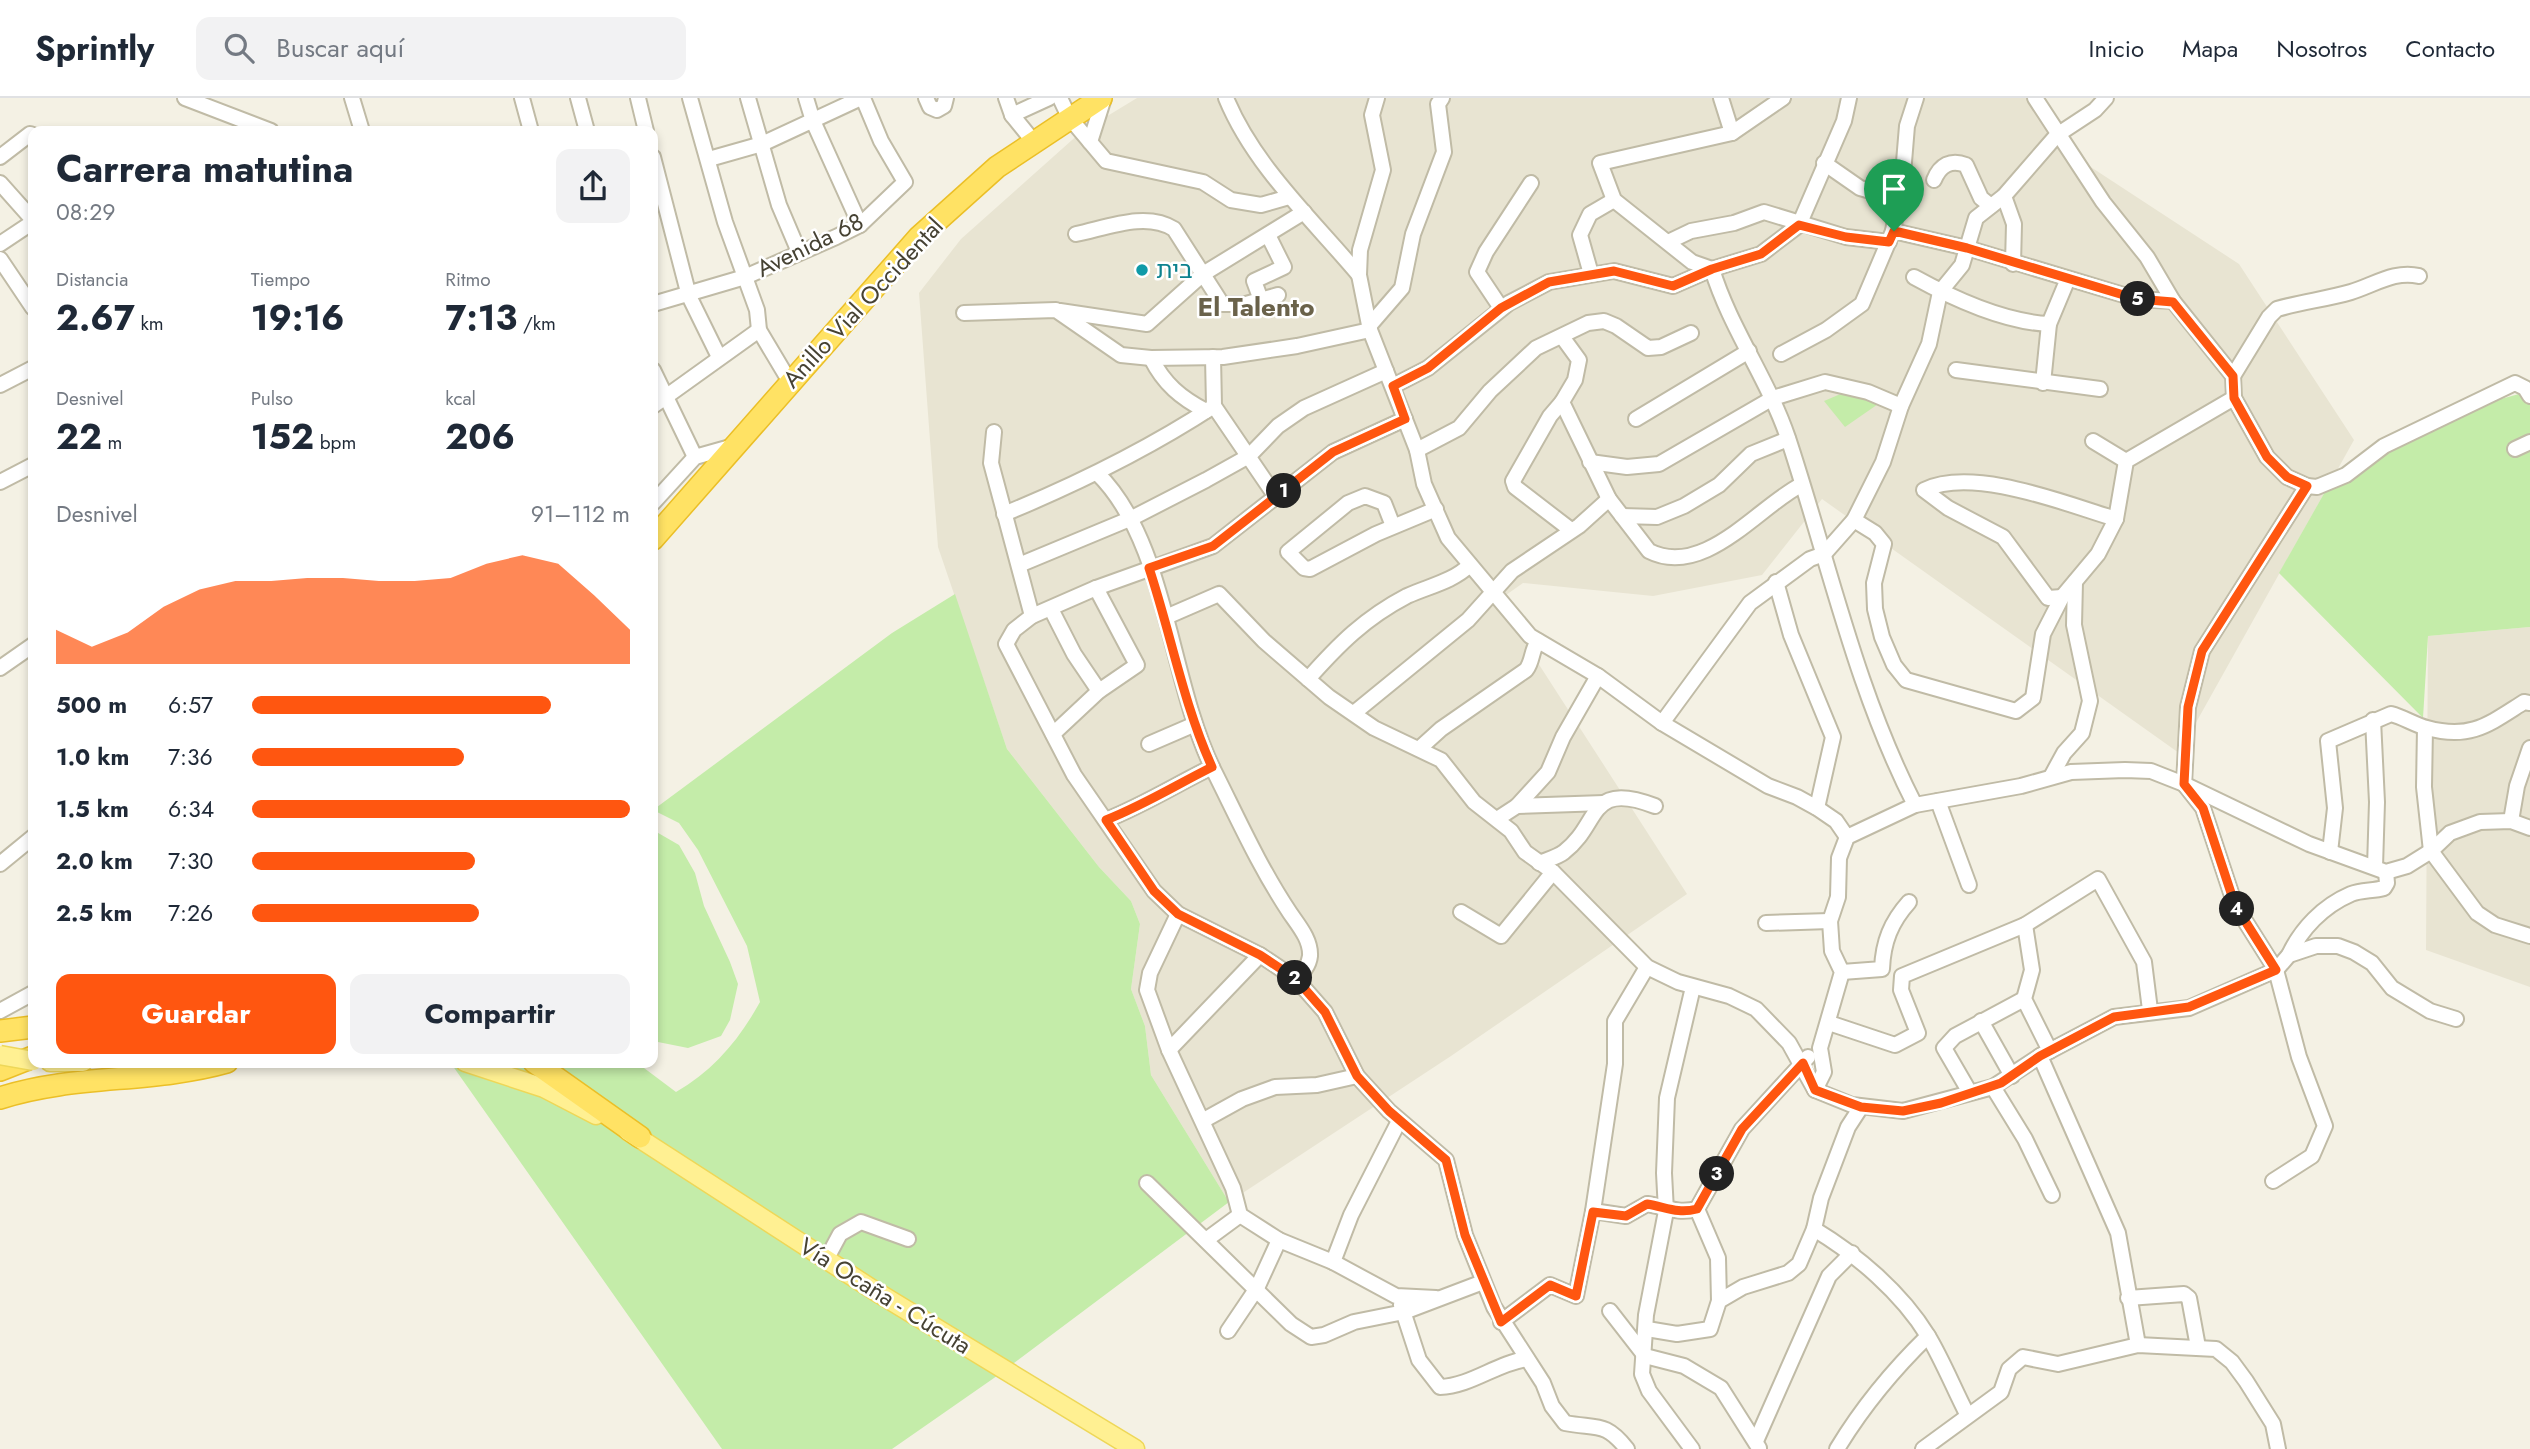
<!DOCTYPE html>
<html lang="es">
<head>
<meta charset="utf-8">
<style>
	body { margin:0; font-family:Jost,"Noto Sans Hebrew",sans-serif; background:#f2f2f3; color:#1f2937; height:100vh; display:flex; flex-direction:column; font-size:26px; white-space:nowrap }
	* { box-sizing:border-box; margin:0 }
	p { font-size:23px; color:#747a83 }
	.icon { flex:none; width:38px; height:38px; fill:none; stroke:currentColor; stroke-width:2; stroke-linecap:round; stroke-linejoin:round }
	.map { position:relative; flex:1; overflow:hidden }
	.details { position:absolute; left:28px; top:28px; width:630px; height:942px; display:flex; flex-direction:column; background:#fff; border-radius:14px; box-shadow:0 4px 10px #0003 }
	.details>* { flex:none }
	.pin { position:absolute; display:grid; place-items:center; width:60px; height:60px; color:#fff; margin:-72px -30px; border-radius:50% 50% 50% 0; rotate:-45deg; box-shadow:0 0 7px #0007 }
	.pin .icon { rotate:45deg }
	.km { position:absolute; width:35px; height:35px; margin:-18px; border-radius:50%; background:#222; color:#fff; font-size:19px; line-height:35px; text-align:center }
	.round { display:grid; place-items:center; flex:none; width:74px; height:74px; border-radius:14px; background:#f2f2f3 }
	.head { display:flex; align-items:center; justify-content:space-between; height:119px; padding:0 28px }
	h1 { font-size:38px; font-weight:700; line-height:52px }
	.figures { display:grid; grid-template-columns:repeat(3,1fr); gap:10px; height:119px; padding:7px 28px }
	.figures div { display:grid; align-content:center }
	.figures b { font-size:35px; font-weight:700 }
	.figures small { font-size:19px; font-weight:400 }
	.figures p { font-size:19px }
	.chart { height:196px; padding:14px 28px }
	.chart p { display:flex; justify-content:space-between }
	.chart svg { width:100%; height:126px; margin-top:7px; fill:#ff5610; opacity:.7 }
	.action { display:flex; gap:14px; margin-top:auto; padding:14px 28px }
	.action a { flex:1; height:80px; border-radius:14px; background:#ff5610; color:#fff; font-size:28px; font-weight:700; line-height:80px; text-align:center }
	.action a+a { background:#f2f2f3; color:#1f2937 }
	ul { padding:0 28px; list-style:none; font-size:23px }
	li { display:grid; grid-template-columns:112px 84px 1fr; align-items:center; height:52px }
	li i { height:18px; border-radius:9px; background:#ff5610 }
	header { display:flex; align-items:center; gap:42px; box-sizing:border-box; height:98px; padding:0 35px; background:#fff; border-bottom:2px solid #e0e1e3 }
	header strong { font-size:33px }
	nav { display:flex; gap:38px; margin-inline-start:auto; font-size:24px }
	.search { width:490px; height:63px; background:#f2f2f3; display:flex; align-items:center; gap:18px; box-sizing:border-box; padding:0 24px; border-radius:14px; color:#747a83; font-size:26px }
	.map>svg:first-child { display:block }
	.residential { fill:#e8e4d2 }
	.green { fill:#c4eca9 }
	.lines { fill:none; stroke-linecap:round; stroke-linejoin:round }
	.minor-casing { stroke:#c0bba6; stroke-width:18 }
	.major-casing { stroke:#eed758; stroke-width:21 }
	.highway-casing { stroke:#ebbf27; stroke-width:24 }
	.minor { stroke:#fff; stroke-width:14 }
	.major { stroke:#fff092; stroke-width:18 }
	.highway { stroke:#ffe264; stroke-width:21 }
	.major-bridge-casing { stroke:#eed758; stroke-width:21; stroke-linecap:butt }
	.major-bridge { stroke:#fff092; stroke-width:18 }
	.route-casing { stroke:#fff; stroke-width:14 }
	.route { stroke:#ff5610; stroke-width:9 }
	.culture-dot { fill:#0f9aa8; stroke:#fff; stroke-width:2.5 }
	.labels { text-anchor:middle; stroke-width:5; stroke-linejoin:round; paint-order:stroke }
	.street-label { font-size:24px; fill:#464233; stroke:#fff }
	.culture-label { font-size:24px; fill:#0d838f; stroke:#fff; text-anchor:start }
	.neighbourhood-label { font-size:26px; font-weight:bold; fill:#6a624a; stroke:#fff }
</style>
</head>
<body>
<header>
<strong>Sprintly</strong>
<div class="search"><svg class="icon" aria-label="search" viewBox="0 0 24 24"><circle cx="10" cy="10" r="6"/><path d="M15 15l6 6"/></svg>Buscar aquí</div>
<nav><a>Inicio</a><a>Mapa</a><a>Nosotros</a><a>Contacto</a></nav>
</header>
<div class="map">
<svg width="2530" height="1351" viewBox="0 0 2530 1351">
	<rect width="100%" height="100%" fill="#f4f1e4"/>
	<g class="residential">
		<polygon points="1137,0 2040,0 2077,60 2239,166 2354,342 2179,655 1822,401 1762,477 1653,498 1523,485 1506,497 1538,565 1687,796 1451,958 1229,1104 1151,977 1145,928 1131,891 1140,826 1131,803 1099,769 1007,651 938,449 919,195 961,141 1081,34"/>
		<polygon points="2530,529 2530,889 2426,852 2428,538"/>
	</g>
	<g class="green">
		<polygon points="1850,292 1881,304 1845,329 1824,303"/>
		<polygon points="2519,296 2530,299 2530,529 2428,538 2423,620 2279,475 2326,392 2388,352 2490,304"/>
		<path d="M955,496L1007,651L1099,769L1131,803L1140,826L1131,891L1145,928L1151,977L1229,1104L994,1280L892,1351H722L450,964H636L676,994C713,973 739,942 760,904L747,848L698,752L679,725L653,712L892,535Z"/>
		<polygon points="653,732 679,747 695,775 704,808 730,864 738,886 730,922 721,938 688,950 653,943"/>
	</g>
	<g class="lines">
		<defs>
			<g id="minor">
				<polyline points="185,0 271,33"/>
				<polyline points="352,0 362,33"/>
				<polyline points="522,0 531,33"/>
				<polyline points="578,0 587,33"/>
				<polyline points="638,0 646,33"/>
				<polyline points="690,0 725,124 757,212 759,232 790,284"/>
				<polyline points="748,0 779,107 799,154"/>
				<polyline points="806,0 813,23 860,127"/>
				<polyline points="926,0 930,9 937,12 944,8 946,0"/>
				<polyline points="1006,0 1012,17 1033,43"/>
				<polyline points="1060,0 1069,19 1106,63 1203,84 1231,102 1261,107 1289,99"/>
				<path d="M1226,0C1254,68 1312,121 1359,177"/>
				<polyline points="1377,0 1372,17 1383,72 1360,152 1359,177 1370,232 1417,352 1424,386 1448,440 1530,538 1598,578 1662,625 1768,688 1797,699 1817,710 1836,723 1847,739"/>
				<polyline points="1721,0 1732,35"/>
				<path d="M1783,0L1732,35L1600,65L1614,102L1692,164L1712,171C1730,230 1768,281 1788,340C1829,464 1855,590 1915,707"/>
				<polyline points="2035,0 2103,104 2147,159 2173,203 2233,278 2234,300 2267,359 2287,379 2307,388 2317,389 2346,377 2384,348 2515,285 2525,290 2530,298"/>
				<polyline points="1012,17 1049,0"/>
				<polyline points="1090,44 1104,0"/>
				<polyline points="0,59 30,36 33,37"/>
				<polyline points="653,59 689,198 719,259"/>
				<polyline points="709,61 762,46 861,0"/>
				<polyline points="1824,65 1860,90 1899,101"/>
				<path d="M1934,82C1940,67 1951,61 1966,67L1981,100L1991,108"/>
				<polyline points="0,85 33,122"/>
				<polyline points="2004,98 2014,126 2013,166"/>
				<polyline points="1893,133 1967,150 2137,201 2173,203"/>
				<path d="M1076,136C1106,130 1146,113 1174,131L1222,206H1246L1278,197"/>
				<polyline points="1668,144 1691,133 1734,125 1764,114 1846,139 1889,144"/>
				<polyline points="0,146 33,124"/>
				<polyline points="0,161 33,210"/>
				<polyline points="1591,176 1580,137 1590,116 1614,102"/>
				<path d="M1914,179C1954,201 2004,224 2049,226"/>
				<polyline points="1261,202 1254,183 1284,169 1268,137"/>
				<polyline points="653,206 745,179 836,139 860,127 905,84 881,43 863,0"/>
				<polyline points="1501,210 1477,174 1486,154 1531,85"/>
				<polyline points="1060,213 1147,226 1203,176 1304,114"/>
				<polyline points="964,215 1056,212 1121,257 1151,260 1223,259 1297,248 1370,232"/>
				<polyline points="1370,227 1402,190 1413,136 1444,54 1438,6 1442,0"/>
				<path d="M1563,240L1579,262L1575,282L1562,304L1609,401L1649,453C1704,481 1759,408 1801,387"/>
				<polyline points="1781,256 1826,232 1862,206 1893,133 1903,76 1907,28 1916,0"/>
				<polyline points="1213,259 1214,308 1276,399"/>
				<path d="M1151,260C1164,286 1181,300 1206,313"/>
				<polyline points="653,272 695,359"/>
				<polyline points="1956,272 2100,291"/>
				<path d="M2233,278L2269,219L2277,211C2301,204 2327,201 2351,194C2374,187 2395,172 2419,178"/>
				<polyline points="2043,285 2049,226 2067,183"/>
				<polyline points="0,287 33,270"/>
				<polyline points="1393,288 1428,270 1509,205 1549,184 1614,173 1673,188 1712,171 1761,156 1799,127 1844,23 1849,0"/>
				<polyline points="1562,304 1550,318 1513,383 1515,389 1571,432"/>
				<polyline points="653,308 759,232"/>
				<path d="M1405,321L1333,354L1213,448L1096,490L1032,518L1014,532L1006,546L1074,677L1154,793L1178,816L1260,857L1296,881L1325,914L1357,978L1389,1013L1446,1062L1465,1137L1494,1209L1543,1285L1552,1308L1565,1325C1597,1331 1605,1323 1627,1351"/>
				<polyline points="1636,321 1749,253"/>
				<polyline points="994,334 991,365 1032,518"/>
				<polyline points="2093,343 2126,363"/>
				<polyline points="2515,351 2530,344"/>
				<polyline points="1417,352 1459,330 1490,293 1536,250 1588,225 1604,223 1616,228 1648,250 1661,249 1691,235"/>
				<polyline points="1590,364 1627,369 1659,366 1773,300 1825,284 1868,294 1901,308"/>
				<path d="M1097,375C1168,444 1169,585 1215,675C1239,723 1260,770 1290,815C1299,828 1311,842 1310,858C1309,868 1302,875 1296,881"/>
				<polyline points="0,384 33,367"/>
				<polyline points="653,405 695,359 734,348"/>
				<path d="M1004,416C1077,386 1148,351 1214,308"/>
				<polyline points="1622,418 1657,419 1684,408 1719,387 1751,356 1788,341"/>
				<polyline points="1854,422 1875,435 1884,446 1874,485 1875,511 1882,539 1894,567 1906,582 2016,613 2033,600 2043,536 2062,499 2098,456 2116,421 2126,363 2234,300"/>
				<polyline points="1393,428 1384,405 1365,398 1348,405 1288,454 1304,470 1310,471 1376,436 1436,411"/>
				<polyline points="1019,467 1132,420 1206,382 1249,358 1278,328 1304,310 1386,273"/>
				<polyline points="1776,484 1791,537 1833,639 1817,710"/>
				<path d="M2062,499L2048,500L2003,439L1948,410L1924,392C1973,368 2066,406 2116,421"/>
				<polyline points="1051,511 1074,556 1099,593"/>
				<polyline points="1166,519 1219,496 1264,543 1329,599 1374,630 1441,662 1474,704 1511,733 1525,754 1553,774 1647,869 1678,884 1729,898 1756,911 1789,945 1815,992 1852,1007 1903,1013 1993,989 2040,958 2114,919 2189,910 2276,872 2289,857 2316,848 2338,848 2354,854 2372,865 2392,890 2430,913 2456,921"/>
				<polyline points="0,570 33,547"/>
				<path d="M1308,581C1339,546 1365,520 1407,498C1429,488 1452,484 1470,467"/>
				<polyline points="1354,615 1468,522 1512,473 1579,428 1609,401"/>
				<polyline points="2373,622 2377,704 2375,769"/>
				<polyline points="1662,625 1750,505 1810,461 1824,456 1854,422 1883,364 1901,308 1929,246 1940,194 1962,167 1976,120 2004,98 2057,37 2095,12 2106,0"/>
				<polyline points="2425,630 2424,689 2431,753 2477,815 2495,827 2530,838"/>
				<polyline points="1053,636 1099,593 1137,567 1096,490"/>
				<polyline points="1149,646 1193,627"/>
				<path d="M1420,650L1441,631L1526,572C1533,563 1531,553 1538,543"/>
				<polyline points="2052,677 2064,655 2082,635 2090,603 2074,527 2075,484"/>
				<polyline points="1938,703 1969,787"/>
				<polyline points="1517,708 1548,674 1563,639 1598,578"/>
				<polyline points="1497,721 1517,708 1604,705"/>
				<path d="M1106,722C1144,707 1175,687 1212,669"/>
				<polyline points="2511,723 2517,688 2530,650"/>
				<path d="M2330,754L2335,710L2328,643L2391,616C2403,619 2415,627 2427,630C2471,642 2489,626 2524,604L2530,605"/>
				<path d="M1539,765C1546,762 1558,759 1564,754C1601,726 1587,682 1655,708"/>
				<polyline points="0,766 33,739"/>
				<polyline points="1461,814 1501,838 1553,774"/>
				<polyline points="1178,816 1150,875 1147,892 1169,952 1233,1090 1240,1117 1279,1142 1333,1164 1396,1198 1436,1200"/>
				<polyline points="1766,825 1830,823"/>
				<polyline points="2025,827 2032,872 2024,901 2050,953"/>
				<path d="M2289,857C2301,831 2323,808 2351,796C2361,792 2373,793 2384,790L2387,785L2386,774"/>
				<path d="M1842,874L1882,871C1883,844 1891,824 1909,804"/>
				<polyline points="0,913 33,895"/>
				<polyline points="1981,923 2012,978"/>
				<polyline points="1829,925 1895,947 1918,935 1901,892 1902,878 2025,827 2098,781 2144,864 2150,912"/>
				<polyline points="1169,952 1260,857"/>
				<polyline points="2040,958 2118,1135 2138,1247"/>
				<polyline points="1993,989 2025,1041 2052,1097"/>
				<polyline points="1815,992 1824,974 1820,950 1842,874 1832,853 1830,823 1838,799 1839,760 1847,739 1915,707 2021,688 2071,674 2125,672 2151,673 2184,686 2309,746 2386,774 2407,768 2431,753 2450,735 2480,724 2511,723 2530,730"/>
				<polyline points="1969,993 1944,950 1955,938 2024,901"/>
				<polyline points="1204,1022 1242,1001 1275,989 1317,987 1357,978"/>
				<polyline points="2273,1083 2312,1058 2325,1028 2299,959 2276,872 2235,807 2203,710 2184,686 2188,609 2202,553 2307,388"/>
				<polyline points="1147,1085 1291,1226 1311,1239 1324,1237 1354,1224 1404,1214 1483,1184"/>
				<polyline points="1697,1111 1718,1160 1719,1203"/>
				<path d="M1593,1113L1626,1118L1647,1106C1666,1109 1677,1116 1697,1111L1742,1031L1808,959"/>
				<path d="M1814,1131C1857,1157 1901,1194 1928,1238C1943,1263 1954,1291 1967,1316"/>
				<polyline points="1206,1142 1240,1117"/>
				<polyline points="826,1162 840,1136 861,1124 908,1141"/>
				<polyline points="1333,1164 1351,1117 1399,1023"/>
				<polyline points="2128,1200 2184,1196 2189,1200 2198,1249"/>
				<path d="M1401,1207L1419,1262L1440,1289C1471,1288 1497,1265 1527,1261"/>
				<polyline points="1610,1213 1645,1258 1684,1268 1721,1290 1759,1350"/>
				<polyline points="1501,1224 1550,1187 1576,1198 1593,1113 1615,966 1615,923 1647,869"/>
				<polyline points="1647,1231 1677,1236 1710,1231 1719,1203 1743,1189 1788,1175 1799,1166 1814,1131 1821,1100 1848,1029 1861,1009"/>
				<polyline points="1228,1233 1257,1190 1279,1142"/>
				<polyline points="1756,1343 1829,1178 1852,1155"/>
				<polyline points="1692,1351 1649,1293 1642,1276 1646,1217 1666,1113 1664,1075 1667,1000 1693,889"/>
				<path d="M1837,1351C1863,1308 1892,1273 1928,1238"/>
				<polyline points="1923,1351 2001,1294 2009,1271 2023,1259 2058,1266 2138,1247 2216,1251 2232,1264 2246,1283 2273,1326 2278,1351"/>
			</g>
			<g id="major">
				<polyline points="50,964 83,964"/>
				<polyline points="465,964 544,990 596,1017"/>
				<polyline points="628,1033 875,1193 1135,1351"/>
			</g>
			<g id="highway">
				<polyline points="653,441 919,139 997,69 1101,0"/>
				<polyline points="0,933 33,929"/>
				<polyline points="534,964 640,1039"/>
				<polyline points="0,972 33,959"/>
				<path d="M0,1000C74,976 153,985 227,964"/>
			</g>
		</defs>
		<use href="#minor" class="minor-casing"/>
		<use href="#major" class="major-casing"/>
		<use href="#highway" class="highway-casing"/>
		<use href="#minor" class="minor"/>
		<use href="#major" class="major"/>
		<use href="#highway" class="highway"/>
		<defs>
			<polyline id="major-bridge" points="0,957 33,963"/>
		</defs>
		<use href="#major-bridge" class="major-bridge-casing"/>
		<use href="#major-bridge" class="major-bridge"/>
	</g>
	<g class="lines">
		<defs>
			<path id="route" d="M1799,127L1846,139L1889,144L1894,133L1967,150L2137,201L2173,204L2233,278L2234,300L2267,359L2287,379L2307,388L2202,553L2188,609L2184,686L2203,710L2235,807L2276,872L2189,909L2114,919L2040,958L2001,985L1941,1005L1903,1013L1861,1009L1815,992L1803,965L1742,1031L1697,1111C1677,1116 1666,1109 1647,1106L1626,1118L1593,1114L1576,1198L1550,1187L1501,1224L1465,1137L1446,1062L1389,1013L1357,978L1325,914L1296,881L1260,857L1178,816L1154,793L1106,722C1144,707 1176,687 1212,669C1183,605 1171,536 1149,470L1213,448L1333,354L1405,321L1393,288L1428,270L1501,210L1549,184L1614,173L1673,188L1712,171L1761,156Z"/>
		</defs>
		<use href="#route" class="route-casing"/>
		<use href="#route" class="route"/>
	</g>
	<circle class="culture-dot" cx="1142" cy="172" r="7"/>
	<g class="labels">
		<g class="street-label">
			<text transform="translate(810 147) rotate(-26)" y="8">Avenida 68</text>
			<text transform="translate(863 205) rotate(-47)" y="8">Anillo Vial Occidental</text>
			<text transform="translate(885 1198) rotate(32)" y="8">Vía Ocaña - Cúcuta</text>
		</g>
		<g class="culture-label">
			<text x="1156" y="180">בית</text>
		</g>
		<g class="neighbourhood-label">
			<text x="1256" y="218">El Talento</text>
		</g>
	</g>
</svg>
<div class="pin" style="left:1894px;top:133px;background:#1e9e55"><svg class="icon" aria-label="arrive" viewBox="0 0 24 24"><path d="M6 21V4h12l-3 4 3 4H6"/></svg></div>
<b class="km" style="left:1284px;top:393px">1</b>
<b class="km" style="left:1295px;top:880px">2</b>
<b class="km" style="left:1717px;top:1076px">3</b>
<b class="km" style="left:2237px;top:811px">4</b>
<b class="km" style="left:2138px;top:201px">5</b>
<section class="details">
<div class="head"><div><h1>Carrera matutina</h1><p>08:29</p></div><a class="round"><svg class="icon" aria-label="share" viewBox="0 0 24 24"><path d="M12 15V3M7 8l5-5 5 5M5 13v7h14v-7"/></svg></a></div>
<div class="figures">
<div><p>Distancia</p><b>2.67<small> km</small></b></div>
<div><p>Tiempo</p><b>19:16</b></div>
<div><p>Ritmo</p><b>7:13<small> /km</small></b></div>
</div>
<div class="figures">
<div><p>Desnivel</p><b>22<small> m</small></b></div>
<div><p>Pulso</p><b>152<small> bpm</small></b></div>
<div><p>kcal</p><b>206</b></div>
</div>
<div class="chart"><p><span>Desnivel</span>91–112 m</p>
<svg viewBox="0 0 160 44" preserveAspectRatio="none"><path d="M0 44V32L10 38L20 33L30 24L40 18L50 15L60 15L70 14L80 14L90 15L100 15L110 14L120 9L130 6L140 9L150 20L160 32V44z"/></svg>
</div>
<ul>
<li><b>500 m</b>6:57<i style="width:79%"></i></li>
<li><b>1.0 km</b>7:36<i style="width:56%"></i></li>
<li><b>1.5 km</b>6:34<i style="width:100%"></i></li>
<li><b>2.0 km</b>7:30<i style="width:59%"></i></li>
<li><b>2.5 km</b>7:26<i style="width:60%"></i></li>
</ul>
<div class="action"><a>Guardar</a><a>Compartir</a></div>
</section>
</div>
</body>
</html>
